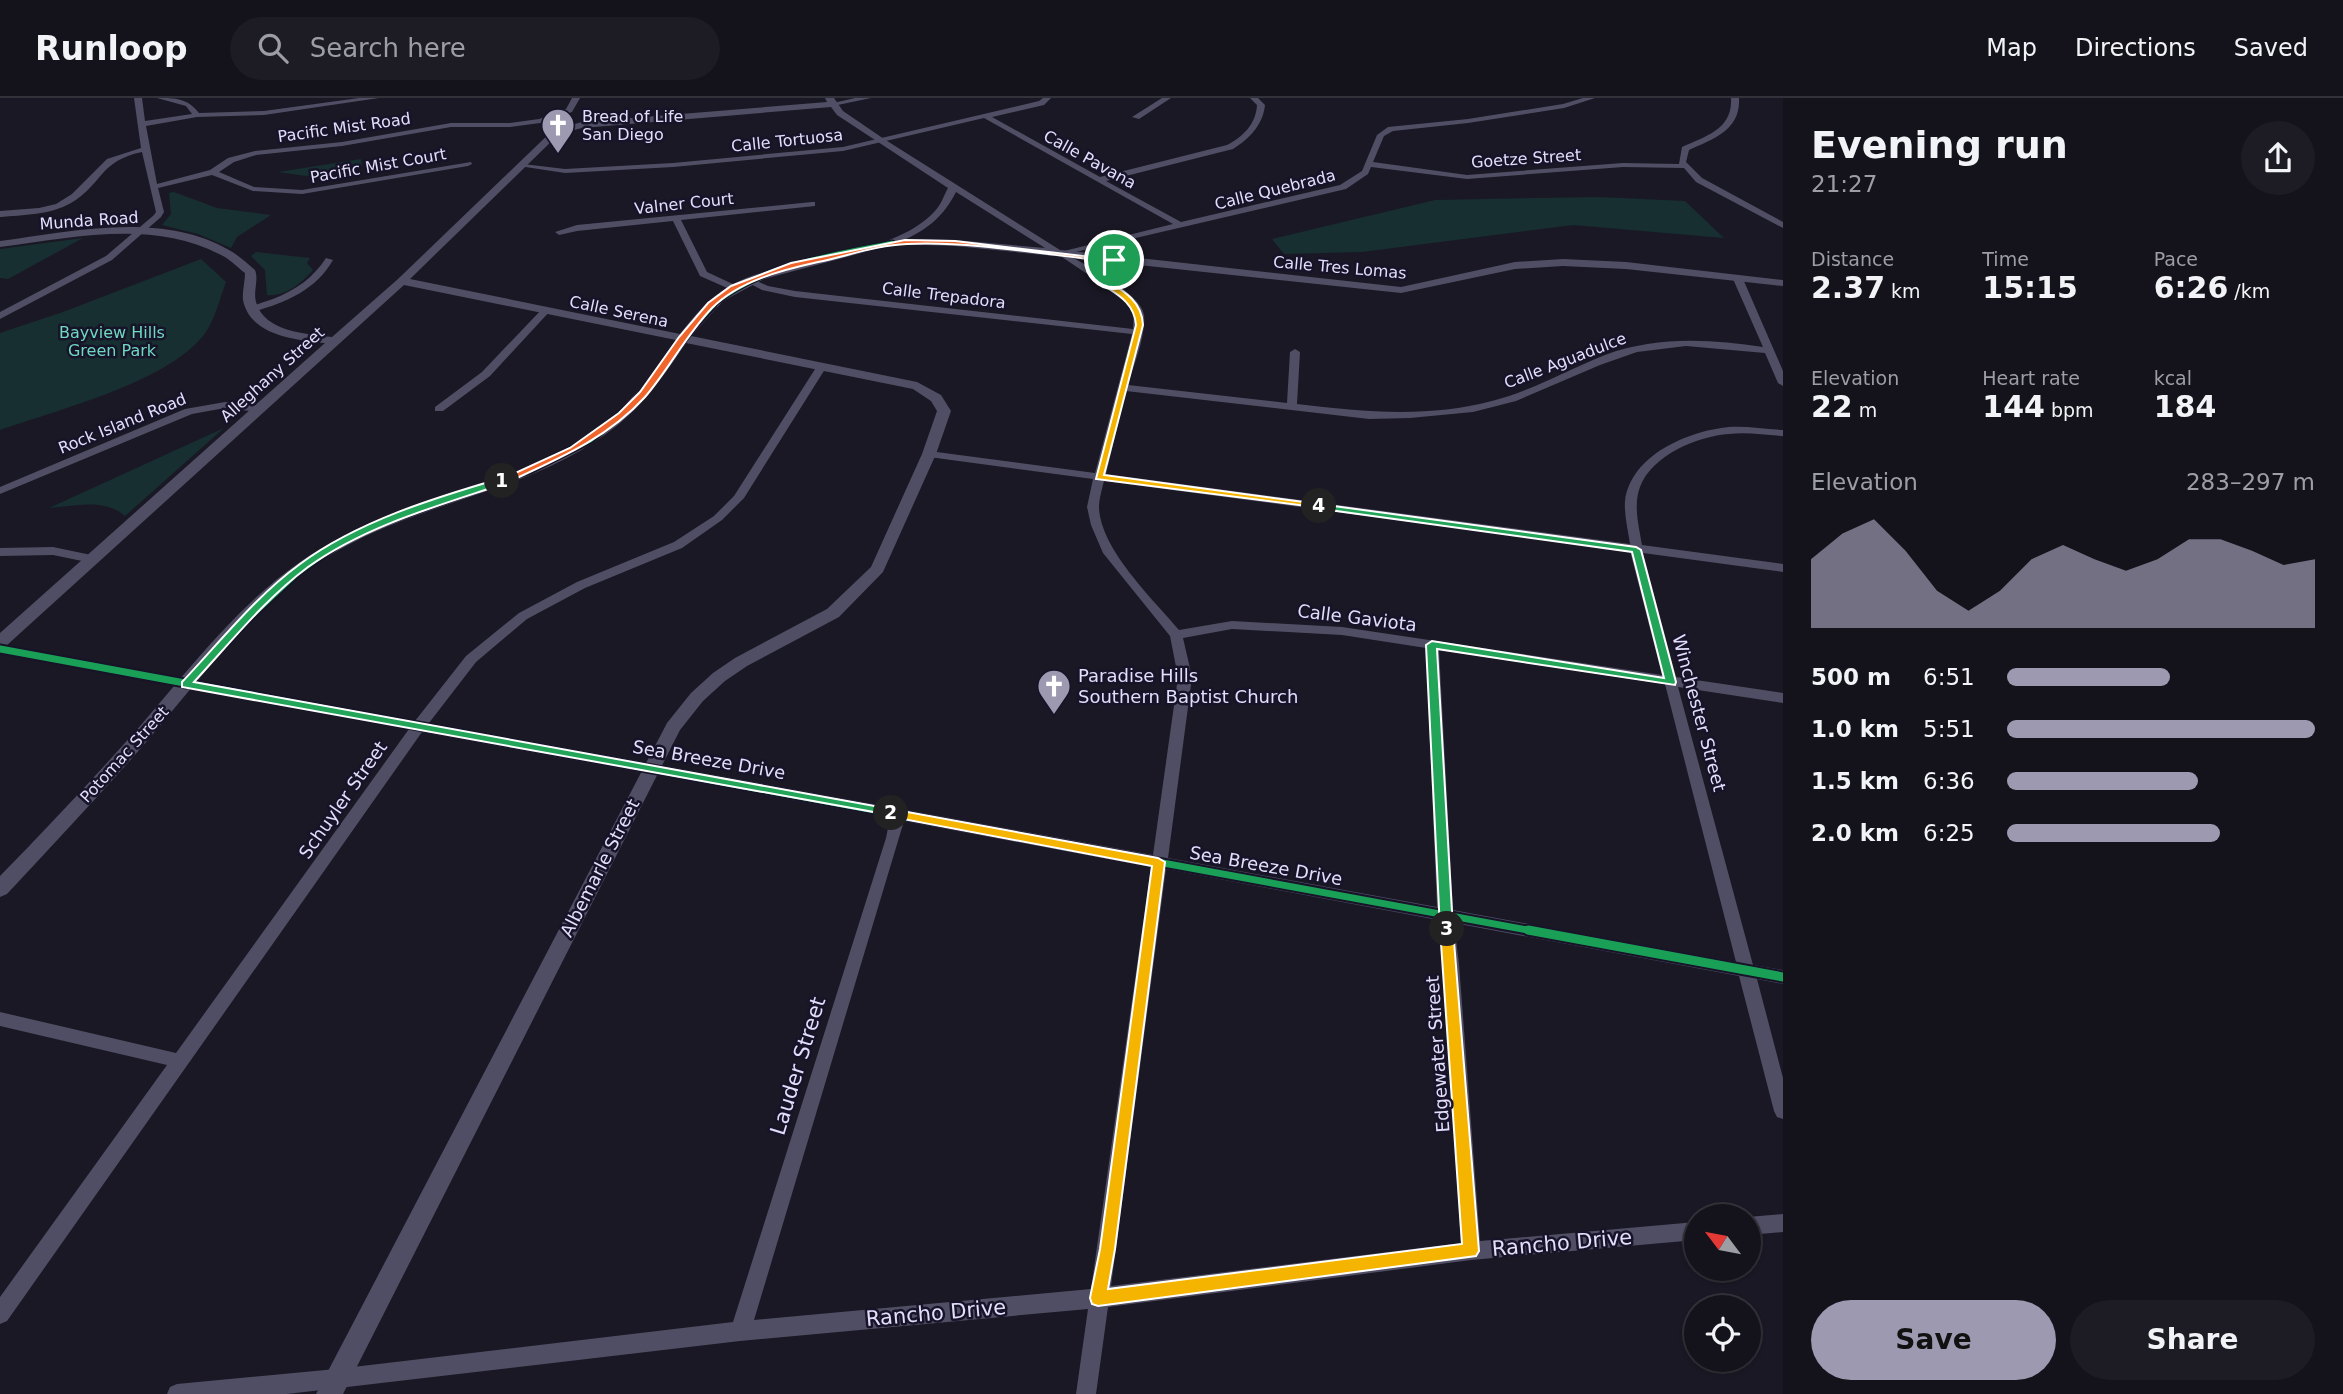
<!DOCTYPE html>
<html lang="en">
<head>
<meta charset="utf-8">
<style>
	body { margin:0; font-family:"DejaVu Sans",sans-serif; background:#1d1b24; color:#f1f3f6; height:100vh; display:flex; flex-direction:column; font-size:26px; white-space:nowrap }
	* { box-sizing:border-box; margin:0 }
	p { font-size:23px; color:#9d9ea3 }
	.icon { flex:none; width:38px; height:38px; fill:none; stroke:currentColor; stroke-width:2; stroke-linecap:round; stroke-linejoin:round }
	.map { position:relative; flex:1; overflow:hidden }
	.side { display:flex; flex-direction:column; background:#14121b; width:560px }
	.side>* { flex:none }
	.needle { width:46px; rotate:302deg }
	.tools { position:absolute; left:1684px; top:1106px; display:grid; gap:14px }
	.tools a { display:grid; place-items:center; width:77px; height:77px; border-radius:50%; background:#14121b; box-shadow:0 2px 5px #0004,0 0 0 2px #33323a; font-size:35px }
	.pin { position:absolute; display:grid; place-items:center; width:60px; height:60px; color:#fff; margin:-30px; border:4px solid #fff; border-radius:50%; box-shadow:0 2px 7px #0007 }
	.km { position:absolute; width:35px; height:35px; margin:-18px; border-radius:50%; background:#222; color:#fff; font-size:19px; line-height:35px; text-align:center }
	.round { display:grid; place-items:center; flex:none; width:74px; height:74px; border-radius:37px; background:#1d1b24 }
	.head { display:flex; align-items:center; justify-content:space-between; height:119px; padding:0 28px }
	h1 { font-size:38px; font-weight:800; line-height:52px }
	.metrics { display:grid; grid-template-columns:repeat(3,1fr); gap:10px; height:119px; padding:7px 28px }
	.metrics div { display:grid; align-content:center }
	.metrics b { font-size:30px; font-weight:800 }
	.metrics small { font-size:19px; font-weight:400 }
	.metrics p { font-size:19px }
	.chart { height:196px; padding:14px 28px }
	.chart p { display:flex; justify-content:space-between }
	.chart svg { width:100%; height:126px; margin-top:7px; fill:#9c99b0; opacity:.7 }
	.button { display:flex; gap:14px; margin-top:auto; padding:14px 28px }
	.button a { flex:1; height:80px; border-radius:42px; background:#9c99b0; color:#111; font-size:28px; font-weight:800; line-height:80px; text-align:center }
	.button a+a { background:#1d1b24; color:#f1f3f6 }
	ul { padding:0 28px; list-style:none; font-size:23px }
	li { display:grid; grid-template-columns:112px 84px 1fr; align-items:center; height:52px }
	li i { height:18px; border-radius:9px; background:#9c99b0 }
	header { display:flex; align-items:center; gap:42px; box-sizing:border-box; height:98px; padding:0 35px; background:#14121b; border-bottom:2px solid #33323a }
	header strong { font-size:33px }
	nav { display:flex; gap:38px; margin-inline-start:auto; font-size:24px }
	.search { width:490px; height:63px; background:#1d1b24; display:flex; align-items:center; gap:18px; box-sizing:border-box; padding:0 24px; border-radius:38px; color:#9d9ea3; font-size:26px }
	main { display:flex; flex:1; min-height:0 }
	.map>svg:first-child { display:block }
	.green { fill:#172f31 }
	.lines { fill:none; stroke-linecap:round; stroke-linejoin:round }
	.minor { fill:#504e64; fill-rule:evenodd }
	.tertiary { fill:#504e64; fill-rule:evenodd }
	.cycleway-far3-casing { stroke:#171329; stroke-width:7 }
	.cycleway-far2-casing { stroke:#171329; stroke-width:9 }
	.cycleway-far1-casing { stroke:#171329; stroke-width:11 }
	.cycleway-casing { stroke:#171329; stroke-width:13 }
	.cycleway-far3 { stroke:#1a9f57; stroke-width:4.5 }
	.cycleway-far2 { stroke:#1a9f57; stroke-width:5 }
	.cycleway-far1 { stroke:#1a9f57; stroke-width:7 }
	.cycleway { stroke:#1a9f57; stroke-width:9 }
	.split-1 { fill:#f0652b; stroke:#fff; stroke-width:2 }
	.split-2 { fill:#22a559; stroke:#fff; stroke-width:2 }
	.split-3 { fill:#f5b400; stroke:#fff; stroke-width:2 }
	.split-4 { fill:#22a559; stroke:#fff; stroke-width:2 }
	.split-5 { fill:#f5b400; stroke:#fff; stroke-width:2 }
	.labels { text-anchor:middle; stroke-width:5; stroke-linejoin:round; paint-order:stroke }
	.far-poi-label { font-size:16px; fill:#e2defc; stroke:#171329; text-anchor:start }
	.far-street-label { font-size:16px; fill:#e2defc; stroke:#171329 }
	.far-park-label { font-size:16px; fill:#6ed8c1; stroke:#171329 }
	.street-label { font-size:18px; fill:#e2defc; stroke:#171329 }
	.poi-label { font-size:18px; fill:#e2defc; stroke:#171329; text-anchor:start }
	.near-street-label { font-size:21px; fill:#e2defc; stroke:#171329 }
</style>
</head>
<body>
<header>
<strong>Runloop</strong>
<div class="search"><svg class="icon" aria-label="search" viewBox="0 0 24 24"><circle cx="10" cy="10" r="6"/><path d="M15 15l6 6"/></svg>Search here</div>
<nav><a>Map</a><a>Directions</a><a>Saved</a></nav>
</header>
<main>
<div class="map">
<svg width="1783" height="1296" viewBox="0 0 1783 1296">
	<rect width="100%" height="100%" fill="#1a1824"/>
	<g class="green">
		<polygon points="361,61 362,68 306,78 278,74"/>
		<polygon points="174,94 217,110 271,117 237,139 231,150 198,136 162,127 171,116 169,95"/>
		<polygon points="1598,99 1685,103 1724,140 1573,127 1362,154 1284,156 1272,141 1435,102"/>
		<polygon points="83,140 8,181 0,180 0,151"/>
		<path d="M256,154L310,160L307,165L313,172C302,185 285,199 267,197L265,172L251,158Z"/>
		<path d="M201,161L226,184C220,200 214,225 203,238C165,285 57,312 0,332V235L63,214Z"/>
		<path d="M224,330L125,418C105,400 74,408 49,410Z"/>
	</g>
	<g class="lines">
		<g class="minor">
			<path d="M134,0H142L145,23L192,16L186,8L157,0C176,0 187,0 199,15L264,13L359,0H379L264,17L197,19L146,28L157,86L210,72L228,60L255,53L342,44L451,25H510L539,21L566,11L572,0H580L572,14L540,25L510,29H451L342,48L256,57L234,64L219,74L254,89L302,92L471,64L472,66L468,68L302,96L253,93L212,77L158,90L164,114L161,119L112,162L0,221V214L106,158L154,117L156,114L142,54C99,63 103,86 71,105C50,117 23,117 0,119V113L39,110L56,106L72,96L107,61L141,50Z"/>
			<polygon points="855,0 871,0 833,8 829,6"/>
			<path d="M1043,0H1051L1044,7L992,19L1100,79L1227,47C1243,39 1256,26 1257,7L1250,0H1258L1265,7C1263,27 1249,41 1233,51L1106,83L1181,124L1340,87L1362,73L1377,37L1388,29L1468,21L1563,6L1583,0H1595L1564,10L1468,25L1393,33L1384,38L1373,64L1467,77L1623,65L1679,66L1682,49C1706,38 1733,31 1731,0H1739C1741,32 1713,41 1689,52L1686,64L1702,80L1783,124V130L1696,84L1684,70L1623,69L1467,81L1371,69L1368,76L1346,91L1067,156C1085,167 1142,196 1144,217C1146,238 1134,266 1128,287L1287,305L1290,254L1295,251L1300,254L1297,306C1363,314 1428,320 1492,303C1532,293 1567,272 1605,257C1656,238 1710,241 1763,249L1733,181L1738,178L1743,181L1783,273V288L1778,285L1765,255L1686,248L1637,254L1600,267L1516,303L1473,314L1410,320L1369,321L1126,293L1106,376L1630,446C1628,432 1624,417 1625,403C1631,357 1688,333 1729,329C1747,328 1765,331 1783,332V338C1765,337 1747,334 1729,336C1698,338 1652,357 1640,389C1633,407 1639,429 1642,447L1783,466V474L1643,455L1676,579L1783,595V605L1678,589L1753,867L1783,872V886L1757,881L1783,980V1021L1777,1019L1774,1013L1739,878L1454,825L1459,866L1480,1143L1696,1124V1142L1471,1162L1108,1209L1096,1296H1076L1088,1211L740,1243L287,1296H167L170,1289L177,1286L336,1271L733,1224L886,740L890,720L422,634L7,1223L0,1226V1199L167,967L0,928V914L176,955L409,631L0,555V547L415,623L466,558L519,515L577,484L674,444L714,418L734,398L817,268L822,265L827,268L744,400L722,422L682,450L585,490L527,521L476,564L429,625L1153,757L1178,579L1170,538L1103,455L1091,427L1087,409L1093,381L929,359L924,356L929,353L1095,375L1132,236L795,199L762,192L745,183L750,180L768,188L795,193L1133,231L1134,213L1126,202L1056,155L1173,126L984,20L843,53L673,69L565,75L519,68L523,66L565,71L673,65L843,49L1039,3ZM1104,383L1630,453L1662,577L1342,529L1232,523L1179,532C1153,501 1101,452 1099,410C1099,401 1102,391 1104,383ZM1232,531L1342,537L1426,550L1437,809L1168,760L1192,579L1183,540ZM1439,552L1665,586L1736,864L1453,812ZM904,723L1151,769L1091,1191L754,1222ZM1166,771L1438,822L1443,866L1461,1145L1111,1188Z"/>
			<polygon points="1162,0 1171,0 1139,21 1132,19"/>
			<polygon points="812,104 815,104 815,108 681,122 707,174 737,188 737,192 734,193 700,178 673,123 577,133 559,137 555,134 577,127"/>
			<path d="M326,160L333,162C316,192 285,205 252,214L247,211C255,206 265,204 273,201C296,192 313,180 326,160Z"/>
			<polygon points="543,210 551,212 490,278 443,313 435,313 435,309 482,274"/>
			<polygon points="225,304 259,308 264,311 259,314 225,310 192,316 0,396 0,389 185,311"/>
			<polygon points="53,449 96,458 98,461 92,465 53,457 0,458 0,450"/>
			<polygon points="1783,1116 1783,1134 1748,1137 1748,1119"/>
		</g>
		<path class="tertiary" d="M825,0H834L843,13L884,41L1060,152L1109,157L1105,150L1110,141L1114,140L1119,143L1115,150L1121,158L1401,189L1515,164L1563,161L1626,164L1783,182V188L1626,171L1563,168L1515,171L1401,195L1120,165L1105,172L1100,181L1096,182L1090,179L1097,168L1104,163L955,148L895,146L764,181L723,203L691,238L917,284L941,297L951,313L936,356L883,474L839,519L747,568L725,583L703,603L680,632L343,1296H316L667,625L691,595L713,575L735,560L827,511L871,469L922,356L937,313L931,303L913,291L686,245C666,274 647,303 619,326C529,400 403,402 310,471C249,516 201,579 153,636C106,691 56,743 7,796L0,799V778C48,729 95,679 141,627C190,570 238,507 300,464C394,398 517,394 607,323C636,300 655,272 676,242L404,187L6,548L0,549V535L325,245C297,242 250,238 243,202C242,194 245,184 245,175C237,169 229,160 219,156C152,121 71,140 0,149V143C73,133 162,113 229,152C238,157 247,165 255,172C259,182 253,193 256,204C264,234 307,236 332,239L398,181L553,32L582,24L827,4ZM831,9L837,17L948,90C944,97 941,107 935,113C890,162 788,155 730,188C710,199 694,218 680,236L410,181L559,36L582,30ZM956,94L1045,150L955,142L906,141C930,130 944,117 956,94Z"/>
		<defs>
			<path id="cycleway-far3" d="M711,208C762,166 829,158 892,145"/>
			<polyline id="cycleway-far2" points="291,480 342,443 369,429 530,372 590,342 635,304 692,230 713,207"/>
			<g id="cycleway-far1">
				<polyline points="0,551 1538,834"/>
				<polyline points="186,586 248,520 293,478"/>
			</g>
			<polyline id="cycleway" points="1528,832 1783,879"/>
		</defs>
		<use href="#cycleway-far3" class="cycleway-far3-casing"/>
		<use href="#cycleway-far2" class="cycleway-far2-casing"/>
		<use href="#cycleway-far1" class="cycleway-far1-casing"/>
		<use href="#cycleway" class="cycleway-casing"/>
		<use href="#cycleway-far3" class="cycleway-far3"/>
		<use href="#cycleway-far2" class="cycleway-far2"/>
		<use href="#cycleway-far1" class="cycleway-far1"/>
		<use href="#cycleway" class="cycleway"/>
	</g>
	<path class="split-1" d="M905,142L955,143L1117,162L1114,164C1046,157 975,143 907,146C878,147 847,158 818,164C782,172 739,183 712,210C686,237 669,271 645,299C607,341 556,362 506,385L498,383L570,350L619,315L640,294L679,239L708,205L731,188L791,165Z"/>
	<path class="split-2" d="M502,380L507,383L506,385C438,408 367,427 308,469C265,501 230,545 194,584L891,711L897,715L896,718L182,589V584C220,544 256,498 300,466C358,423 434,400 502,380Z"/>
	<polygon class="split-3" points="891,711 1158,760 1165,764 1115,1151 1108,1191 1462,1146 1440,831 1447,826 1453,831 1479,1153 1476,1158 1098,1208 1092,1206 1090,1200 1100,1151 1152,768 887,718 887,712"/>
	<polygon class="split-4" points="1319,406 1636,449 1641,452 1676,584 1675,587 1437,551 1453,831 1447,836 1440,831 1426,547 1432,543 1664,580 1632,454 1315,410 1314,408"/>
	<path class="split-5" d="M1114,159L1116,163L1108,168L1100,178C1120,191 1142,201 1143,227L1104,377L1319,406L1323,408L1322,410L1096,381L1136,227C1134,200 1110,194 1092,179L1103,165Z"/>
	<defs>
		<symbol id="church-pin" viewBox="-11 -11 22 30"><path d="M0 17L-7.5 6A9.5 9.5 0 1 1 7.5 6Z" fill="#9c99b0" stroke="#171329"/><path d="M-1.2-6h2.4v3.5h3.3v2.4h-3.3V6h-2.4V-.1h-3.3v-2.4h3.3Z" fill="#fff"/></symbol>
	</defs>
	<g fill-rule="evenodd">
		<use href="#church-pin" x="539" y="8" width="38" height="52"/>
		<use href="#church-pin" x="1035" y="569" width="38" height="52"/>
	</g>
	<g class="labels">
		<g class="far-poi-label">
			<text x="582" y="24">Bread of Life<tspan x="582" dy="18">San Diego</tspan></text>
		</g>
		<g class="far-street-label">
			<text transform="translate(344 29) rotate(-8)" y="6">Pacific Mist Road</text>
			<text transform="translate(787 42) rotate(-6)" y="6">Calle Tortuosa</text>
			<text transform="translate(1526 60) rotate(-4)" y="6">Goetze Street</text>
			<text transform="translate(1090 61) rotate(29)" y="6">Calle Pavana</text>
			<text transform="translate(378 67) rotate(-10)" y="6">Pacific Mist Court</text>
			<text transform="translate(1275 91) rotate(-14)" y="6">Calle Quebrada</text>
			<text transform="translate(684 105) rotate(-6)" y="6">Valner Court</text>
			<text transform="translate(89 122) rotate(-4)" y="6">Munda Road</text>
			<text transform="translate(1340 169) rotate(5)" y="6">Calle Tres Lomas</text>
			<text transform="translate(944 197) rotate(7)" y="6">Calle Trepadora</text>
			<text transform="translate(619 213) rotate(12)" y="6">Calle Serena</text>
			<text transform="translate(1565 262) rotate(-21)" y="6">Calle Aguadulce</text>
			<text transform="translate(272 276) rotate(-42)" y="6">Alleghany Street</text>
			<text transform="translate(122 325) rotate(-22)" y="6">Rock Island Road</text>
			<text transform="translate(124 656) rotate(-48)" y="6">Potomac Street</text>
		</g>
		<g class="far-park-label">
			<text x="112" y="240">Bayview Hills<tspan x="112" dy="18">Green Park</tspan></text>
		</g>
		<g class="street-label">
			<text transform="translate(1357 520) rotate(7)" y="6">Calle Gaviota</text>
			<text transform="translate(1699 615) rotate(75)" y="6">Winchester Street</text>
			<text transform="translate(709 662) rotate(10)" y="6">Sea Breeze Drive</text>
			<text transform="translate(343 702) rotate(-55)" y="6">Schuyler Street</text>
			<text transform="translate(1266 768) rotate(10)" y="6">Sea Breeze Drive</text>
			<text transform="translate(600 770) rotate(-63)" y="6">Albemarle Street</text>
			<text transform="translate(1438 956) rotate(-94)" y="6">Edgewater Street</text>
		</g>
		<g class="poi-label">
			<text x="1078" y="584">Paradise Hills<tspan x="1078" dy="21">Southern Baptist Church</tspan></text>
		</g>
		<g class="near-street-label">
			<text transform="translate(798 968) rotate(-73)" y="7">Lauder Street</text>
			<text transform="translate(1562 1145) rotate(-5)" y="7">Rancho Drive</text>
			<text transform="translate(936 1215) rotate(-5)" y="7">Rancho Drive</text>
		</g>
	</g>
</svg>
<div class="tools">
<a><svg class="needle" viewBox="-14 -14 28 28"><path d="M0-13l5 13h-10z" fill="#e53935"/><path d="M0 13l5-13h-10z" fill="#9d9ea3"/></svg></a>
<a><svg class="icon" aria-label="locate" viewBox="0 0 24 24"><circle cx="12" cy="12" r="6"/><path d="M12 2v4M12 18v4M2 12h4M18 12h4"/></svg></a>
</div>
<div class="pin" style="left:1114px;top:162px;background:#1e9e55"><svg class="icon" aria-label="arrive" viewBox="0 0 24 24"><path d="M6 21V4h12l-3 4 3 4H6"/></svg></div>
<b class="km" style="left:502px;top:383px">1</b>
<b class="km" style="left:891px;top:715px">2</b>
<b class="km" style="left:1447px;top:831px">3</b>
<b class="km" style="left:1319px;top:408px">4</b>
</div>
<section class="side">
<div class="head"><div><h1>Evening run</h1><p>21:27</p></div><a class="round"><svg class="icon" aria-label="share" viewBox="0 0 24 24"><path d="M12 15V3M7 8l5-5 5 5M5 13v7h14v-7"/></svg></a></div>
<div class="metrics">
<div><p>Distance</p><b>2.37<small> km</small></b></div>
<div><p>Time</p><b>15:15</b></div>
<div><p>Pace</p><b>6:26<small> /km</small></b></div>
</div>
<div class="metrics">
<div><p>Elevation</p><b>22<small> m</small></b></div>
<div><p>Heart rate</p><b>144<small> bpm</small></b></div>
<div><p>kcal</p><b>184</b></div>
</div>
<div class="chart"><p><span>Elevation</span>283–297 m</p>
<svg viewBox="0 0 160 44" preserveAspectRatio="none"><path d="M0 44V20L10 11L20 6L30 17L40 31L50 38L60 31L70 20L80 15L90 20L100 24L110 20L120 13L130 13L140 17L150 22L160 20V44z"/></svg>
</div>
<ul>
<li><b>500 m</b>6:51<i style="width:53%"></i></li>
<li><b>1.0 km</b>5:51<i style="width:100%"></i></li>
<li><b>1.5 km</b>6:36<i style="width:62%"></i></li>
<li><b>2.0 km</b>6:25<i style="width:69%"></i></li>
</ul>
<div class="button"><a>Save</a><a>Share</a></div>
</section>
</main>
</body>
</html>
